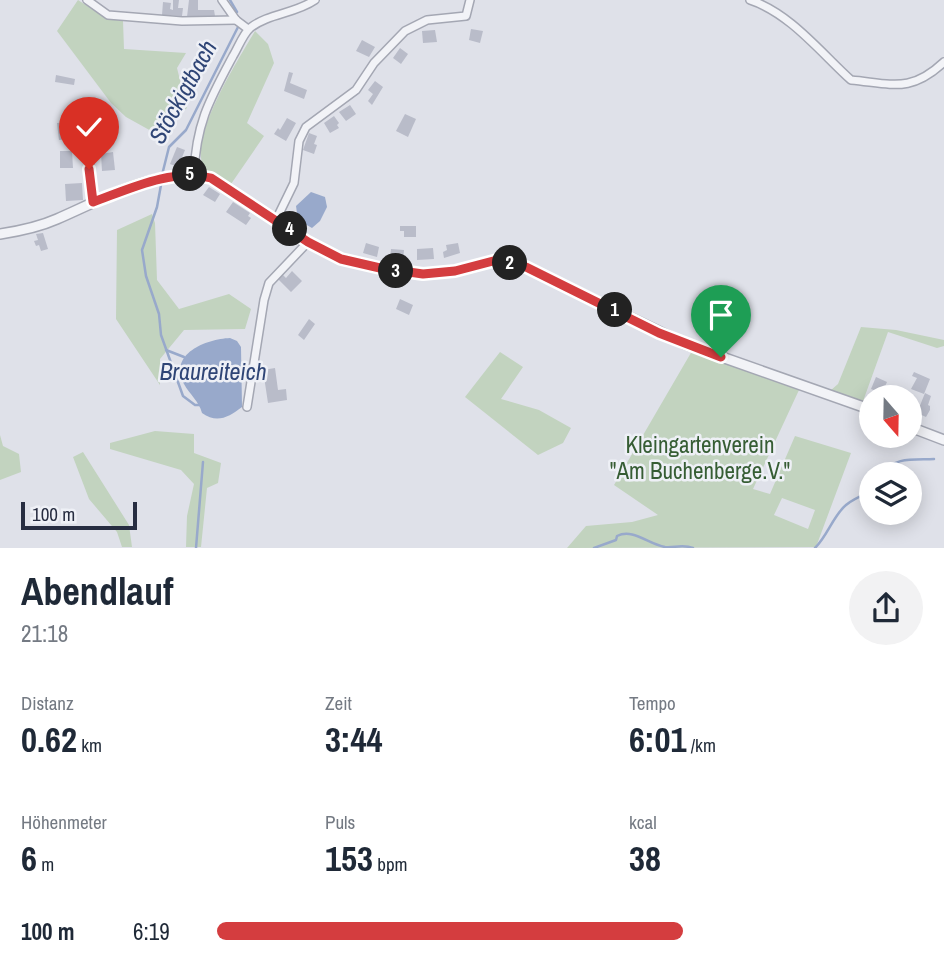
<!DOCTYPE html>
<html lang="de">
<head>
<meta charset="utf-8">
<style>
	body { margin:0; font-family:"Archivo Narrow",sans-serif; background:#f2f2f3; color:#1f2937; height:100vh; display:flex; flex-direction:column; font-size:26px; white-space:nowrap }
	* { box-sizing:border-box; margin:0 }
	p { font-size:23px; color:#747a83 }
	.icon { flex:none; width:38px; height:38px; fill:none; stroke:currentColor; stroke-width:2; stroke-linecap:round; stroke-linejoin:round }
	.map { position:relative; height:548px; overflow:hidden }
	.panel { display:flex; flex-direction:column; background:#fff; flex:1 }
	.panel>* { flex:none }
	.needle { width:46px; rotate:160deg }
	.controls { position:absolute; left:859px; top:385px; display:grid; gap:14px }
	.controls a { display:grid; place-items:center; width:63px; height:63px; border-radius:50%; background:#fff; box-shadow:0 4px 18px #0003; font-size:35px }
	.scale { position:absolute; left:21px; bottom:18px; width:116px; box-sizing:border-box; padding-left:7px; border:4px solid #272d41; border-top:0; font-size:19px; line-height:24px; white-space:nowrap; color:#272d41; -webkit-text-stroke:5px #eef0f6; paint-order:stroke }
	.pin { position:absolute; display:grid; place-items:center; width:60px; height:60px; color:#fff; margin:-72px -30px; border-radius:50% 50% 50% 0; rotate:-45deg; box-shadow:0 0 7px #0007 }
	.pin .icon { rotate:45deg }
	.km { position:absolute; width:35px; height:35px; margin:-18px; border-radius:50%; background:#222; color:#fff; font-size:19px; line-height:35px; text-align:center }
	.round { display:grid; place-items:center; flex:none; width:74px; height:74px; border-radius:37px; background:#f2f2f3 }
	.headline { display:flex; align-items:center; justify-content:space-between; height:119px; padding:0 21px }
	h1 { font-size:38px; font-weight:700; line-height:52px }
	.figures { display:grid; grid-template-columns:repeat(3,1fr); gap:10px; height:119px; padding:7px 21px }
	.figures div { display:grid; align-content:center }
	.figures b { font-size:35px; font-weight:700 }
	.figures small { font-size:19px; font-weight:400 }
	.figures p { font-size:19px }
	ul { padding:0 21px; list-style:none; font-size:23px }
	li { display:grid; grid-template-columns:112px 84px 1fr; align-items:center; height:52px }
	li i { height:18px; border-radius:9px; background:#d43d3f }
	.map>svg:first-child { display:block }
	.green { fill:#c2d3bf; fill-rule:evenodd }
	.water { fill:#98a9cb }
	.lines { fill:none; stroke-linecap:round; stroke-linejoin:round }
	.stream { stroke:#98a9cb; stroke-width:2.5 }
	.building { fill:#b9bcc9 }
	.minor-casing { stroke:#a4a7b3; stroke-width:10 }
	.tertiary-casing { stroke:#a4a7b3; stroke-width:12 }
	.minor { stroke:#f2f3f7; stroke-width:7 }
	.tertiary { stroke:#f2f3f7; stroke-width:9 }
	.route-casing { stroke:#fff; stroke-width:14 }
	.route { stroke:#d43d3f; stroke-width:9 }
	.labels { text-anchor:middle; stroke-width:5; stroke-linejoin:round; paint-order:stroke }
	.park-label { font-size:23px; fill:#365d34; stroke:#eef0f6 }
	.water-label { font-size:24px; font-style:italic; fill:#2f4576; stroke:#eef0f6 }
</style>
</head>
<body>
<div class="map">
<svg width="944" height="548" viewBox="0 0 944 548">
	<rect width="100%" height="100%" fill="#dfe1e9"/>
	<g class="green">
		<polygon points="78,0 104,17 123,21 124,49 186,53 177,68 187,108 153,132 126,117 111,103 57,31"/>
		<path d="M255,31L268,44L274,63L247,123L264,136L231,184C223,180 208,175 204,167C187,139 240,57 255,31Z"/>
		<polygon points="152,214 155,223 157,280 179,309 229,294 251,309 245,329 184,330 160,359 160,385 116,319 117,230"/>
		<polygon points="861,327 896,330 944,340 944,346 937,348 888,332 862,404 830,391 838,384"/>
		<path d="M692,351L799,390L753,489L770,494L795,436L851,453L816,547L567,548L586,526L632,522L658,515L614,485ZM782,498L815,510L808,529L774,515Z"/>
		<polygon points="500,352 523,367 501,399 539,410 571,428 563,443 538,455 465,397"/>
		<polygon points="155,431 194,434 194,453 221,463 218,483 207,488 201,547 186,547 187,516 194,484 181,470 110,449 110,443"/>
		<polygon points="0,435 3,446 19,454 21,472 0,480"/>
		<polygon points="83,452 129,525 132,547 122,547 117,532 89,499 73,457"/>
	</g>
	<g class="water">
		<polygon points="311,192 325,197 327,207 320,221 312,228 298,220 296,206"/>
		<path d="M230,338L237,341L241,347L242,407C229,417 217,424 202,413C199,401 190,395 184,384C168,354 206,339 230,338Z"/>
	</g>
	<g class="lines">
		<g class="stream">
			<polyline points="230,0 237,12"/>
			<polyline points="162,175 169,147 186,130 238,27"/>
			<polyline points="161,185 157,207 142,250 146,276 159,314 161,335 183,396 195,405 200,405"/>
			<polyline points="166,350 184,357"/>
			<path d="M883,474C893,456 916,460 934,459"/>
			<polyline points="196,548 203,462"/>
			<path d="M594,548L616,540L617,536C633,528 648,544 665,547C674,548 683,544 693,548"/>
			<path d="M815,548C828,535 833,516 846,505C853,499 863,495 872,491"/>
		</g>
	</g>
	<g class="building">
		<polygon points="173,0 179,0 178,8 183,8 182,16 162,15 163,2 171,3 170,9 173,10"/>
		<polygon points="189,0 198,0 198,10 214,10 215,16 187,17"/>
		<polygon points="471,29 483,31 480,43 469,40"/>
		<polygon points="435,30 437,42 423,43 422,31"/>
		<polygon points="362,40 375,47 369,57 356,51"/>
		<polygon points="400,48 408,54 401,64 393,58"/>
		<polygon points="289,72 293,73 290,83 307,90 304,99 284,91"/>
		<polygon points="56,75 75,79 74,85 55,82"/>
		<polygon points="375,81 383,87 372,105 368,101 373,94 368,90"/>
		<polygon points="350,105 356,114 346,121 339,112"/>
		<polygon points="405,114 416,119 408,137 396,131"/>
		<polygon points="334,116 339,123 337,125 339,128 330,133 324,123"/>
		<polygon points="287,118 296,123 286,141 274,134 278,128 280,130"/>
		<polygon points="69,122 71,139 59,140 57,123"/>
		<polygon points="309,133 317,136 314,144 317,145 314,154 303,150"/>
		<polygon points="177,147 185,150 178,167 170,164"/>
		<polygon points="60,151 72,151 73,168 60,168"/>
		<polygon points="113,152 115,170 102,171 101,154"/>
		<polygon points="82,183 83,200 66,201 65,184"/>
		<polygon points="209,187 220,194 215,202 203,195"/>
		<polygon points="233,202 250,213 248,216 251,218 246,225 226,212"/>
		<polygon points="400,226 416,226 416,237 404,237 404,231 400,231"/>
		<polygon points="43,233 48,249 41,251 39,245 36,246 34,241 38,240 36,234"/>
		<polygon points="366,243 379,247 377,257 363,253"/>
		<polygon points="458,243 460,253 444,258 443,252 447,250 446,245"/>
		<polygon points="433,248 434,259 417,260 417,249"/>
		<polygon points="391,249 404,250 403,260 390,259"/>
		<polygon points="292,271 302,281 291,292 277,278 281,273 286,278"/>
		<polygon points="400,299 413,305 409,315 396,309"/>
		<polygon points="309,319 315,324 304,340 298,335"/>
		<polygon points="275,368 278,390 286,389 287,400 268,403 263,370"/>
		<polygon points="914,372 930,379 924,394 911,389 917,378 912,376"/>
		<polygon points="876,377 887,382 882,393 871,389"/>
		<polygon points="925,393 931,396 928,405 930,406 930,410 926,417 917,413"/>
	</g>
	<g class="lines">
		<defs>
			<g id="minor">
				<polyline points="87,0 108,15 182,21 236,20"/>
				<polyline points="222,0 236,20 248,29"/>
				<path d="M750,0C790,13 821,53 851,80C893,84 911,93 944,62"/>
				<polyline points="86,123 93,202"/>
				<path d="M194,174C196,123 210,99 233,56C238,48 243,34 250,28C269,13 295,14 315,0"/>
				<polyline points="276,220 294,183 299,141 306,127 356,90 374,63 405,31 427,20 466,16 470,0"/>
				<polyline points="247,407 264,300 269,283 308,242"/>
			</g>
			<g id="tertiary">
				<path d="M0,234C20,231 39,227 57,219C101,200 163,165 211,178L308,242L341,259L380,268L423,274L455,271L497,260L525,267L685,344L872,410"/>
				<polyline points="910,427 944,440"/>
			</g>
		</defs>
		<use href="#minor" class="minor-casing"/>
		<use href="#tertiary" class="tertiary-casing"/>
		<use href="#minor" class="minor"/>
		<use href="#tertiary" class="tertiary"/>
	</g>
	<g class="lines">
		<defs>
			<path id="route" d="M89,169L93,202C129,189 172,168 211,178L308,242L341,259L380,268L423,274L455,271L497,260L526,267L659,333L721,357"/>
		</defs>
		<use href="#route" class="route-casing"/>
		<use href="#route" class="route"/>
	</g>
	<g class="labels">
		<g class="park-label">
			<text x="700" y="453">Kleingartenverein<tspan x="700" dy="26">"Am Buchenberge.V."</tspan></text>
		</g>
		<g class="water-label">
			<text transform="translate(183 92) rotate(-61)" y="8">Stöckigtbach</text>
			<text x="213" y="380">Braureiteich</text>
		</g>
	</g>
</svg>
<div class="controls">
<a><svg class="needle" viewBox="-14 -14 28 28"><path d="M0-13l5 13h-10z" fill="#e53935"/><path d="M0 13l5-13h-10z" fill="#747a83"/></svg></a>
<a><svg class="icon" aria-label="layers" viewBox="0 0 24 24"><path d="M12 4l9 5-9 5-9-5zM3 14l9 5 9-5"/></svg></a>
</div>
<div class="scale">100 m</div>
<div class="pin" style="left:721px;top:357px;background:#1e9e55"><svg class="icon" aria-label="arrive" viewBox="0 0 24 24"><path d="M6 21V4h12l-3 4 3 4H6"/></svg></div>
<div class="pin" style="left:89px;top:169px;background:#d93025"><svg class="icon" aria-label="check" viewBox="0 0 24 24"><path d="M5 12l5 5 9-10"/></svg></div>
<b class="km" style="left:615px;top:310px">1</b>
<b class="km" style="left:510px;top:263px">2</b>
<b class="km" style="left:396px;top:271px">3</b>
<b class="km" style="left:290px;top:229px">4</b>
<b class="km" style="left:190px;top:174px">5</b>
</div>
<section class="panel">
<div class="headline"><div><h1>Abendlauf</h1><p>21:18</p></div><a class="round"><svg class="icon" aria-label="share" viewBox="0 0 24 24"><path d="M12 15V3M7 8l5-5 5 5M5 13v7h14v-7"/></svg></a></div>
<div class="figures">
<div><p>Distanz</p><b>0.62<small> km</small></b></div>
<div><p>Zeit</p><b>3:44</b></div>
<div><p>Tempo</p><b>6:01<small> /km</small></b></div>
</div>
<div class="figures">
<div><p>Höhenmeter</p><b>6<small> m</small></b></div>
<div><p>Puls</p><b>153<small> bpm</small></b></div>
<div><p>kcal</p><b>38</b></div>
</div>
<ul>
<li><b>100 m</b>6:19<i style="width:66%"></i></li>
</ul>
</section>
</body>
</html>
